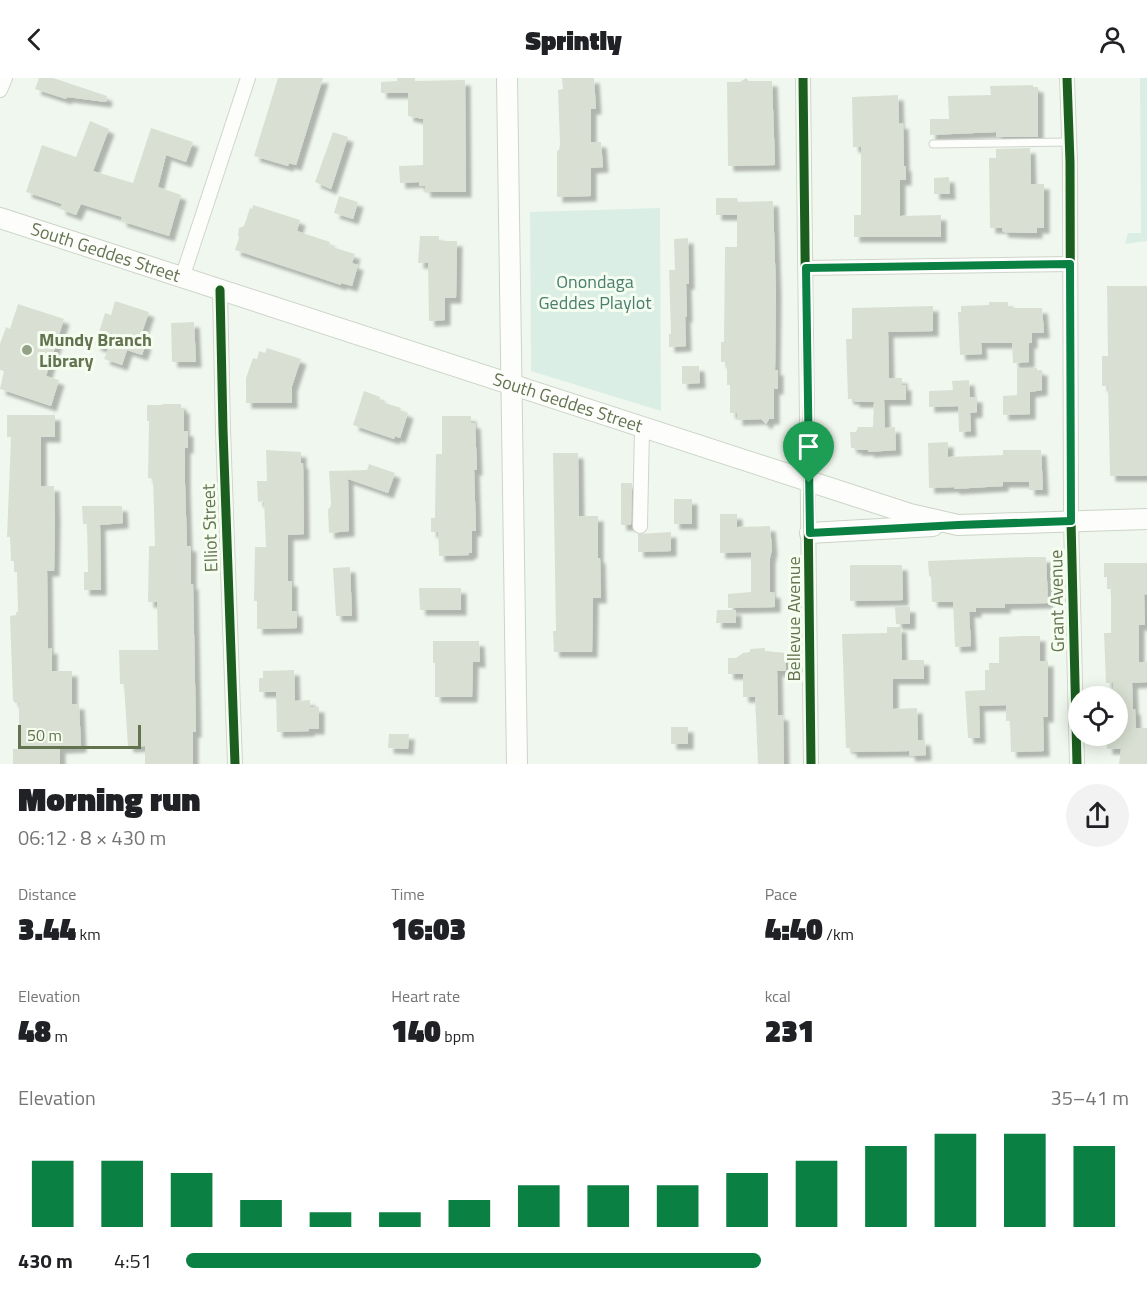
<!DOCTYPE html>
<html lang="en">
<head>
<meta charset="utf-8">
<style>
	body { margin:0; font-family:"Titillium Web",sans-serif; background:#f2f2f2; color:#202124; height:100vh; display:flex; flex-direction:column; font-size:22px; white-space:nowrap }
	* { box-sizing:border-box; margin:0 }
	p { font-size:20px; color:#757577 }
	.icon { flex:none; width:33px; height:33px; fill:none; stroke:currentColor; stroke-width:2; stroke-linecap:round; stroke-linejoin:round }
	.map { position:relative; height:686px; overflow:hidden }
	.side { display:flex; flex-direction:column; background:#fff; flex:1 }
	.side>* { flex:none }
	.fabs { position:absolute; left:1068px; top:608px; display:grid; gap:12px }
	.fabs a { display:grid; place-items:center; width:60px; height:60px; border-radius:50%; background:#fff; box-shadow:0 3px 15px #0003; font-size:30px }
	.scale { position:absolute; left:18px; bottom:15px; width:123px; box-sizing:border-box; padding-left:6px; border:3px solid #64734f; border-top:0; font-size:16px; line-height:21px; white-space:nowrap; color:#64734f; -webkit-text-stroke:4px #f4fdf0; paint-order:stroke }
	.pin { position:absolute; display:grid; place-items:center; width:51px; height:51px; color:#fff; margin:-62px -26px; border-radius:50% 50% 50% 0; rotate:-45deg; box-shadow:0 0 6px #0007 }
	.pin .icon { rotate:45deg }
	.round { display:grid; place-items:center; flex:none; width:63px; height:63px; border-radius:32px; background:#f2f2f2 }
	.overview { display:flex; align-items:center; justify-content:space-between; height:102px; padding:0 18px }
	h1 { font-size:33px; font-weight:800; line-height:45px }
	.figures { display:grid; grid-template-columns:repeat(3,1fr); gap:9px; height:102px; padding:6px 18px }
	.figures div { display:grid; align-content:center }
	.figures b { font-size:30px; font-weight:800 }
	.figures small { font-size:16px; font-weight:400 }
	.figures p { font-size:16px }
	.chart { height:168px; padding:12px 18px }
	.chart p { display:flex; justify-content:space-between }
	.chart svg { width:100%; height:108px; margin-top:6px; stroke:#0b8043; stroke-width:6 }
	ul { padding:0 18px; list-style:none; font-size:20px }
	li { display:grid; grid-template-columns:96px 72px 1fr; align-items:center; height:45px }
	li i { height:15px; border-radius:8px; background:#0b8043 }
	header { display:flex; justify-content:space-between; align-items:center; height:78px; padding:0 18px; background:#fff; font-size:27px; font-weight:800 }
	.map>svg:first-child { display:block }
	.green { fill:#dbeee5 }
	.building { fill:#d9e0d3; filter:url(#shadow) }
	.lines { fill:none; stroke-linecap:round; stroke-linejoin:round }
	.lane-casing { stroke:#cfd5ca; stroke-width:9 }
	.street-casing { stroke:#cfd5ca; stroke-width:16 }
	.secondary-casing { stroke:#ccd4c7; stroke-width:22 }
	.lane { stroke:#fdfefc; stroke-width:7 }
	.street { stroke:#fdfefc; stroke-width:14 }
	.secondary { stroke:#fdfefc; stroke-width:20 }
	.cycleway-casing { stroke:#f4fdf0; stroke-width:13 }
	.cycleway { stroke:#1b5e20; stroke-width:9 }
	.route-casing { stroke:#fff; stroke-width:12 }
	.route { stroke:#0b8043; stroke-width:8 }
	.poi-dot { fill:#95a187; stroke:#f4fdf0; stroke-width:2 }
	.labels { text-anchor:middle; stroke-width:6; stroke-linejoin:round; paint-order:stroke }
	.street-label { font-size:18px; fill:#64734f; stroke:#f4fdf0 }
	.park-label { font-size:18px; fill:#4b7d71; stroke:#f4fdf0 }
	.poi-label { font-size:18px; font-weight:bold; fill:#64734f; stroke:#f4fdf0; text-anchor:start }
</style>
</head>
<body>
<header><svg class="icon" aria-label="back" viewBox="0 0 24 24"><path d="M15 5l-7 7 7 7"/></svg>Sprintly<svg class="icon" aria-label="person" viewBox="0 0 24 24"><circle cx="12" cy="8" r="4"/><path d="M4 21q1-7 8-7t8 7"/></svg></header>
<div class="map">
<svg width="1147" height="686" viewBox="0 0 1147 686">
	<defs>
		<filter id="shadow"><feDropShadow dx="5.5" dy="5.5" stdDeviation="1.5" flood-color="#0004"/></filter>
	</defs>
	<rect width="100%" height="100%" fill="#f0f7ee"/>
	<g class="green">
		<polygon points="1140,0 1147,0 1147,163 1125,166 1128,155 1141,155"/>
		<polygon points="660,130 661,333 531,293 530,134"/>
	</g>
	<g class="building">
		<polygon points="39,0 53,0 107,18 106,24 67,19 66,21 35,11"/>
		<polygon points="278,0 323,0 296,87 289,85 288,88 254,78"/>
		<polygon points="397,0 415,0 415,3 465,2 466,114 425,114 425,108 419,108 419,104 400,105 399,88 423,87 423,41 408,38 408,15 381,15 381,4 397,3"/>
		<polygon points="562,0 594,0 596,31 591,31 591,64 601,64 603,89 591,90 591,118 557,119 557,73 559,72 560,66 558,12 563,11"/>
		<polygon points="746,0 749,3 772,3 775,87 728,88 727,4 740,4"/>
		<polygon points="1033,7 1033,9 1038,9 1038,59 996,59 996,54 930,57 930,41 949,41 948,18 991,17 990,8"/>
		<polygon points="898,17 899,46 903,45 904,88 906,88 906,102 900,102 900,138 941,137 941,159 854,159 854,137 861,137 861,69 853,69 852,19"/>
		<polygon points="90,43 109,51 93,93 133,105 151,50 193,64 186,84 166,77 158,109 181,117 169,158 121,143 122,139 81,126 76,137 60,131 62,126 26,114 42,67 76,79"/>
		<polygon points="333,54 348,59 331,111 315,104"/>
		<polygon points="1030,70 1031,106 1044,106 1044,150 1037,150 1037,155 1023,155 1003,154 1002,150 990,150 989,80 996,80 996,71"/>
		<polygon points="949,99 950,116 934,116 934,100"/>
		<polygon points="339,118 358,124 353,141 334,135"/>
		<polygon points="716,120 737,120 738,124 773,123 776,215 775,292 778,292 778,311 774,311 774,341 769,341 766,346 761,341 737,342 737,335 730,335 730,307 727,307 727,284 721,284 721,264 724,264 725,169 737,169 737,137 716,137"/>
		<polygon points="253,127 300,142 297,153 330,164 329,168 355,176 352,185 358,187 352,208 341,205 341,207 235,172 239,160 238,157 239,150 244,148 250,130 252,131"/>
		<polygon points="420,158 439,158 439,163 457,163 456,220 445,220 445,242 429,243 428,185 418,185"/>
		<polygon points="688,160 689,206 686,206 687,239 685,239 686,268 669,269 669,256 671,256 669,192 675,192 674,161"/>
		<polygon points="1107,208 1147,208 1147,398 1110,398 1108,308 1102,308 1102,278 1108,278"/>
		<polygon points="115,223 149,234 139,263 146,266 142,277 127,272 122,287 104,281 108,271 95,267 105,235 111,237"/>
		<polygon points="989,224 1008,224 1008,230 1042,230 1044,255 1032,255 1032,265 1029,265 1029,284 1013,285 1012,265 981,265 982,276 960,277 958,234 961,234 961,228 989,227"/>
		<polygon points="18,226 64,241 46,298 59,302 51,328 0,311 4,293 0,292 0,266 6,249 10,251"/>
		<polygon points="933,228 933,253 888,254 889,300 902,300 902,307 906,307 906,322 884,322 885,350 895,349 896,372 868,374 869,372 856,372 856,370 851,370 850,354 856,354 858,349 873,349 874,324 854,324 854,321 848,321 846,261 852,261 852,230"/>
		<polygon points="194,244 196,284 172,284 171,245"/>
		<polygon points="267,270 301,281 292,308 292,325 246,325 246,300 253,280 257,281 259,273 265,275"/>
		<polygon points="682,288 699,288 700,305 682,306"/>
		<polygon points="1017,290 1037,290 1037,292 1042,292 1042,312 1030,314 1030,336 1003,337 1003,318 1017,317"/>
		<polygon points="969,302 970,319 977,319 977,334 970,335 971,353 959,354 958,328 929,329 929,313 953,312 952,303"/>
		<polygon points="364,313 380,319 379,323 401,330 400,332 408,335 400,360 395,358 394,361 353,347"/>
		<polygon points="162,326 181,326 181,330 184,330 184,353 188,353 188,370 185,370 185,406 187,468 191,468 191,506 193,506 196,654 193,654 193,686 145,686 145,668 128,669 124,606 120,606 119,572 158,572 157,524 148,524 149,468 155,468 153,401 148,400 149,343 147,343 147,327 162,327"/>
		<polygon points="7,337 55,337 55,359 41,359 41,408 54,408 55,439 54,493 47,493 48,571 52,570 52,593 72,593 72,626 79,626 81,669 60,670 60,686 13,686 13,671 19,671 19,625 15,625 13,622 10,538 16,537 16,534 18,534 17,494 14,494 14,483 11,483 10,459 7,459 11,359 7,359"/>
		<polygon points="442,338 471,338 471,345 475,345 477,392 474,392 476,453 472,453 472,475 469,475 469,477 439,478 438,454 431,454 431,440 435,440 436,376 442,376"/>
		<polygon points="948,364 948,379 1003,377 1003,372 1041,372 1043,412 1029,412 1029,404 1003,404 1003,408 954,411 954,409 929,410 928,365"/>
		<polygon points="266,372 301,374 301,385 303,385 304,456 288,457 288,503 292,503 292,533 297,533 297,550 257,551 257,523 254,523 255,469 266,469 264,423 258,424 257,403 267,403"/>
		<polygon points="553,375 578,375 579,438 598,438 598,480 600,480 601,520 593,520 592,574 554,574 553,553 556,553"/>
		<polygon points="369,386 395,395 388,415 348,401 349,453 329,455 328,431 330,430 331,426 329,393 367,392"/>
		<polygon points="621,405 632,405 631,447 621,447"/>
		<rect x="674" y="421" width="18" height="25"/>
		<polygon points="82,428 122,428 123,445 100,447 101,512 84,512 84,494 88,494 87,446 83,446"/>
		<polygon points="720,436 737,436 737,449 770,448 772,471 770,480 770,514 775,515 775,529 728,530 728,516 751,514 751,474 720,475"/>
		<polygon points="671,454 671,473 638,474 638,456"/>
		<polygon points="1028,479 1046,479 1048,525 1005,526 1005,530 976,530 976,534 969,534 971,568 955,569 953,524 932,524 931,499 929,498 928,483"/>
		<polygon points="1104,485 1147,485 1147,516 1144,517 1145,547 1139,547 1139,584 1147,584 1147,604 1132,605 1133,631 1135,631 1136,650 1147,650 1147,686 1119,686 1121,671 1107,671 1107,657 1118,657 1118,618 1113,618 1113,605 1106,605 1104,555 1111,555 1111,511 1107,511 1107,499 1104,499"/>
		<polygon points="850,487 902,487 903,522 850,523"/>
		<polygon points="350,489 352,538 336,538 333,490"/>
		<polygon points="419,510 461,510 461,532 420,532"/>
		<polygon points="895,529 910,529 910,546 896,546"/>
		<polygon points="717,532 736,532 736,545 716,545"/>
		<polygon points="887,549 901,549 902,582 924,582 924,601 893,601 893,631 917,630 918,662 925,662 926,677 910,678 909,673 851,674 851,670 846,670 842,556 887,555"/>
		<polygon points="1022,558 1040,558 1040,583 1048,583 1048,639 1043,639 1044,673 1011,674 1010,643 1006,643 1006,627 979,628 980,660 968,660 965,613 985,612 985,592 989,592 989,585 999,585 999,559"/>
		<polygon points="433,563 479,563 480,584 473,584 472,619 435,619 435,585 433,585"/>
		<polygon points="765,570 765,573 786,575 786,593 777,593 778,637 783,637 784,686 758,686 755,619 743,619 743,596 728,596 728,580 736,580 743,575 750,574 750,571"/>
		<polygon points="294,592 295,623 310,622 310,629 319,629 319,651 309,651 309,653 277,654 276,614 259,614 259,600 263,600 263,593"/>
		<rect x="671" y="649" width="17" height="17"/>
		<polygon points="389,656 409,656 408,671 388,670"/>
	</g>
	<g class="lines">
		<defs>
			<polyline id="lane" points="933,66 1069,64"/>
			<g id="street">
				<polyline points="803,0 811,686"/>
				<polyline points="1067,0 1070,84 1071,443 1077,686"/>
				<polyline points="0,12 5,0"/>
				<polyline points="806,190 1070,186"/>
				<polyline points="182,200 248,0"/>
				<polyline points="220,212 223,352 235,686"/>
				<polyline points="640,448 642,350"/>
			</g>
			<g id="secondary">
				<polyline points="507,0 517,686"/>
				<path id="s1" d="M0,140L910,436L958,447L1147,441"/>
				<polyline points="810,455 933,448"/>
			</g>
		</defs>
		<use href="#lane" class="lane-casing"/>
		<use href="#street" class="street-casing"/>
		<use href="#secondary" class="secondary-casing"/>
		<use href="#lane" class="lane"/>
		<use href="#street" class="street"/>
		<use href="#secondary" class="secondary"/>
		<defs>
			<g id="cycleway">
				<polyline points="803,0 811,686"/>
				<polyline points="1067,0 1070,84 1071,443 1077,686"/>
				<polyline points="220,212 223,352 235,686"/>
			</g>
		</defs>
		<use href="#cycleway" class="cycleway-casing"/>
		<use href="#cycleway" class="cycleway"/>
	</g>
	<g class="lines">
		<defs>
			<polygon id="route" points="1070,186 1071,443 958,447 810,455 806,190"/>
		</defs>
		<use href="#route" class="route-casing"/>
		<use href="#route" class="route"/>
	</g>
	<circle class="poi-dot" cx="27" cy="272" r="6"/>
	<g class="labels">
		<g class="street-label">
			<text dy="6" stroke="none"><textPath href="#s1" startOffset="111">South Geddes Street</textPath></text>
			<text dy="6" stroke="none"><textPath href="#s1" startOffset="597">South Geddes Street</textPath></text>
			<text transform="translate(210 450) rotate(-92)" y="6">Elliot Street</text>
			<text transform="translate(1057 523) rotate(-91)" y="6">Grant Avenue</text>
			<text transform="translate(794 541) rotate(-90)" y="6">Bellevue Avenue</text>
		</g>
		<g class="park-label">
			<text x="595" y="210">Onondaga<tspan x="595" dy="21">Geddes Playlot</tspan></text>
		</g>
		<g class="poi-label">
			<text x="39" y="268">Mundy Branch<tspan x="39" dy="21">Library</tspan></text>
		</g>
	</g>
</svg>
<div class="fabs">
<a><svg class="icon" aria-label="locate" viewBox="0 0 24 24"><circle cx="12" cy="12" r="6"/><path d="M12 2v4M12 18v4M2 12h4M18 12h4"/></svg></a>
</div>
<div class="scale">50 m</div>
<div class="pin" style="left:809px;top:405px;background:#1e9e55"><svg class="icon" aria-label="arrive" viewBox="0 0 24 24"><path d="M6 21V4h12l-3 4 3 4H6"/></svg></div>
</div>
<section class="side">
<div class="overview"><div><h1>Morning run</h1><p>06:12 · 8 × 430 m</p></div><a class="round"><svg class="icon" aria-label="share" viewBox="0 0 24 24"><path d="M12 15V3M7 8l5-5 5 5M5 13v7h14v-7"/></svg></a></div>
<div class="figures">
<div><p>Distance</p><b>3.44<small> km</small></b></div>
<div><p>Time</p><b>16:03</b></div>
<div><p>Pace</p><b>4:40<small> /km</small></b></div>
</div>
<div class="figures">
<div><p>Elevation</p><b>48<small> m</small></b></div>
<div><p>Heart rate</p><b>140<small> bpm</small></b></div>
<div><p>kcal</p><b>231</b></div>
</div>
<div class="chart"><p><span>Elevation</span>35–41 m</p>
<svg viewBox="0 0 160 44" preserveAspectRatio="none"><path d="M5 44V17M15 44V17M25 44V22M35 44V33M45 44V38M55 44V38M65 44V33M75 44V27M85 44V27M95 44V27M105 44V22M115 44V17M125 44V11M135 44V6M145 44V6M155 44V11"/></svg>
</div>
<ul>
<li><b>430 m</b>4:51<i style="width:61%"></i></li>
</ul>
</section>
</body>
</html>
